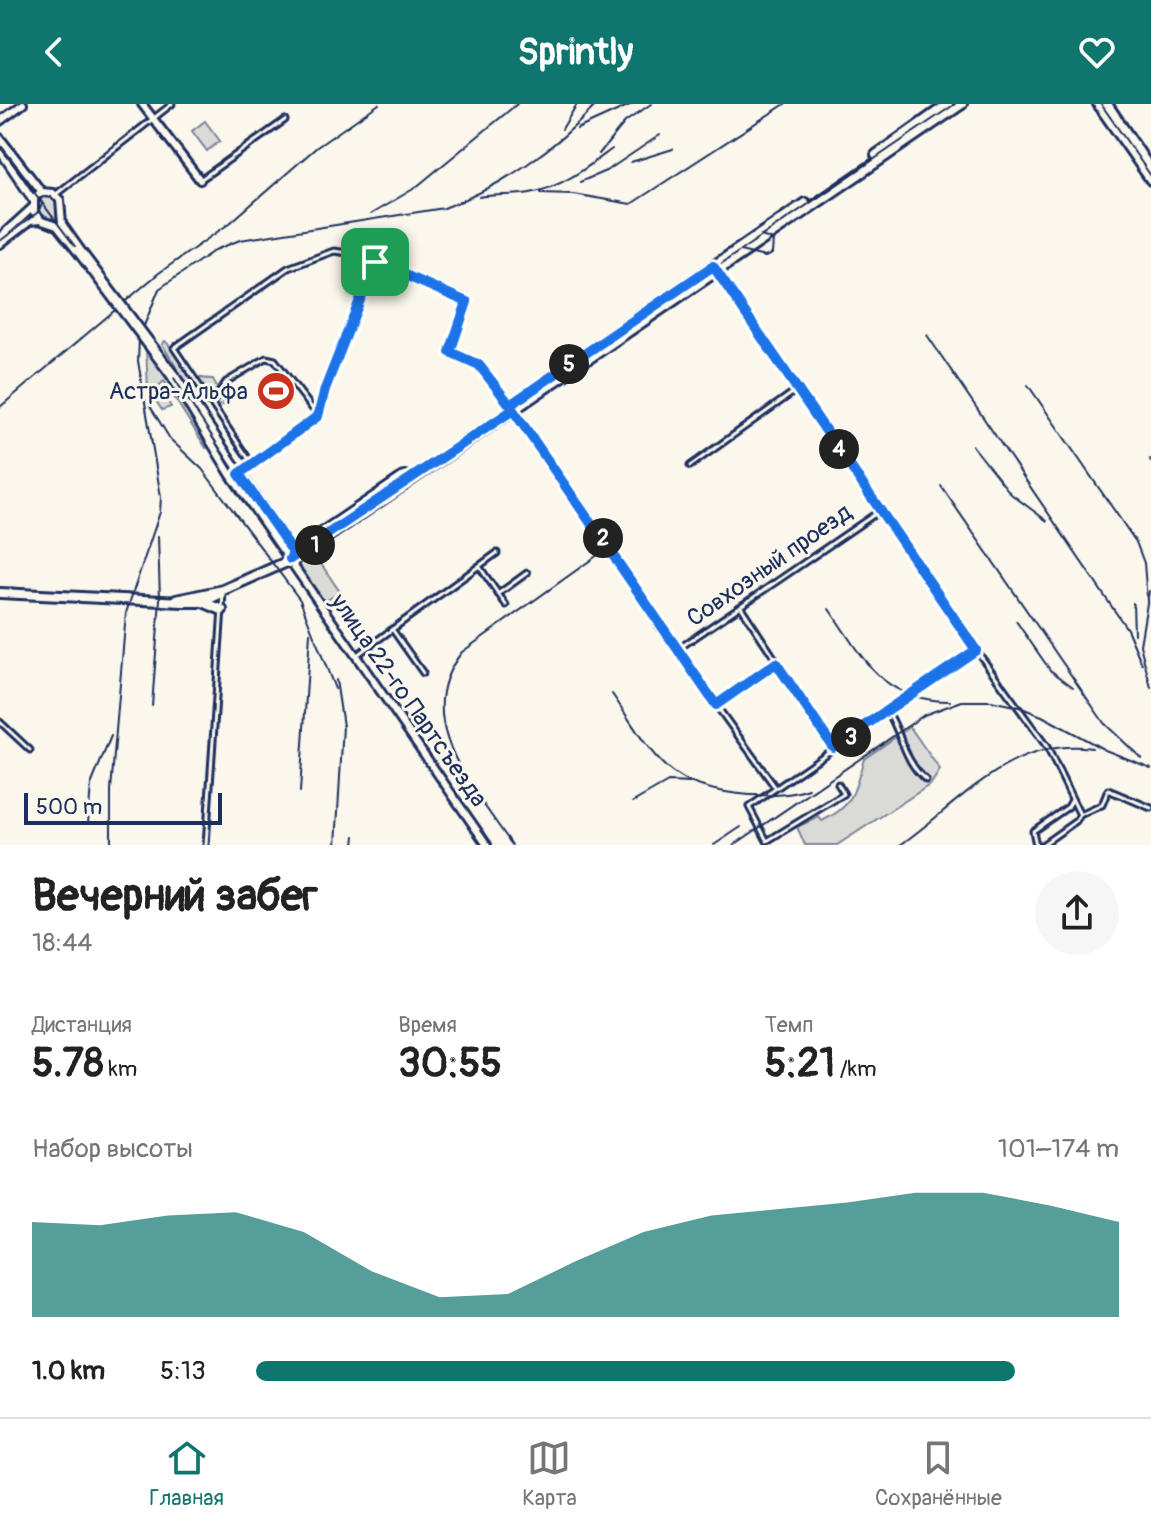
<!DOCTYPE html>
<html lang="ru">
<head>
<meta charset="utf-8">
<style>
	body { margin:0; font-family:Pangolin,sans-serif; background:#f6f6f6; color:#222; height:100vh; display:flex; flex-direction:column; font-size:30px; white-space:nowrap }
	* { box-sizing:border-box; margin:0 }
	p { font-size:26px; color:#767676 }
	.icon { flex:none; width:44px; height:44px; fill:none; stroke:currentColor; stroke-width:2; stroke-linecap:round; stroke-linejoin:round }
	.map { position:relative; height:741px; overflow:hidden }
	.panel { display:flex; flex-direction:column; background:#fff; flex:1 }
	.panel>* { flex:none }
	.scale { position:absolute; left:24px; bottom:20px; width:198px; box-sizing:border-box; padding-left:8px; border:4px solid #1b2f5e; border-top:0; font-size:22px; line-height:28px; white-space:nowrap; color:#1b2f5e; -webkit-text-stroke:6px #fbf7ec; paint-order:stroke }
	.pin { position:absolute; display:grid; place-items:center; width:68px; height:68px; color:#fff; margin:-34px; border-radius:16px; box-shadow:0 4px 12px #0006 }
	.km { position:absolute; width:40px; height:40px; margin:-20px; border-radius:50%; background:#222; color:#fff; font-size:22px; line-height:40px; text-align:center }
	.round { display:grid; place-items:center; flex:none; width:84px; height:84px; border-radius:42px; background:#f6f6f6 }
	.headline { display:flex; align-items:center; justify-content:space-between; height:136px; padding:0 32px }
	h1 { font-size:44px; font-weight:700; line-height:60px }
	.metrics { display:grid; grid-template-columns:repeat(3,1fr); gap:12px; height:136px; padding:8px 32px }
	.metrics div { display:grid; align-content:center }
	.metrics b { font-size:40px; font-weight:700 }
	.metrics small { font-size:22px; font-weight:400 }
	.metrics p { font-size:22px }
	.chart { height:224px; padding:16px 32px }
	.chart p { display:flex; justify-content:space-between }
	.chart svg { width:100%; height:144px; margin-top:8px; fill:#0f766e; opacity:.7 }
	ul { padding:0 32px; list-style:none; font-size:26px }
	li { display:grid; grid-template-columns:128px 96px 1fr; align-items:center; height:60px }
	li i { height:20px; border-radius:10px; background:#0f766e }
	header { display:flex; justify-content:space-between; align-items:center; height:104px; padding:0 32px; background:#0f766e; color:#fff; font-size:36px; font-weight:700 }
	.dock { display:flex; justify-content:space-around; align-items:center; height:112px; border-top:2px solid #e0e0e0; background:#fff; font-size:22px; color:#767676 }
	.dock a { display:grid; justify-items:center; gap:4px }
	.dock .on { color:#0f766e }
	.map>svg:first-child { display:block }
	.green { fill:#dadad7; stroke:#7a849a; stroke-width:2 }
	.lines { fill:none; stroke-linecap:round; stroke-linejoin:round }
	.street-casing { stroke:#1b2f5e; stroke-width:9 }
	.secondary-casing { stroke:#1b2f5e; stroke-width:12 }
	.primary-casing { stroke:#1b2f5e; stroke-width:14 }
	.street { stroke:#fbf7ec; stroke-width:3 }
	.secondary { stroke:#fbf7ec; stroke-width:6 }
	.primary { stroke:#fbf7ec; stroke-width:8 }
	.tram { stroke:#1b2f5e; stroke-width:2 }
	.rail { stroke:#1b2f5e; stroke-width:2 }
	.secondary-bridge-casing { stroke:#1b2f5e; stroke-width:12; stroke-linecap:butt }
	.secondary-bridge { stroke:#fbf7ec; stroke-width:6 }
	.route-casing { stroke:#fff; stroke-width:16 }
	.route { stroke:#1a73e8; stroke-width:10 }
	.labels { text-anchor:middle; stroke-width:6; stroke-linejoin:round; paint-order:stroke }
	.poi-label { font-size:24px; fill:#1b2f5e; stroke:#fbf7ec; text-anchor:end }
	.street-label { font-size:24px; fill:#1b2f5e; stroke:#fbf7ec }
</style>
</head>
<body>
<header><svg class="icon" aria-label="back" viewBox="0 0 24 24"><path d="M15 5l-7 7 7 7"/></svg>Sprintly<svg class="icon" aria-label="heart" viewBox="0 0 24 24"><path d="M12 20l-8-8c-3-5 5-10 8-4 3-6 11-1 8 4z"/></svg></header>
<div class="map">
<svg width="1151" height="741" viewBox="0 0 1151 741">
	<rect width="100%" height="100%" fill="#fbf7ec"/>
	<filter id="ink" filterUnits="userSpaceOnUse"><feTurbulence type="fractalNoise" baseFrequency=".0125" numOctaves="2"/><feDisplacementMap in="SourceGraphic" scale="16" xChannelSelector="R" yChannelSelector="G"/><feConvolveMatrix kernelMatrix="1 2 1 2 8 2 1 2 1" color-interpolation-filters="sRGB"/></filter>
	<g filter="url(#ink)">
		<g class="green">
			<polygon points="205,17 220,37 207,47 192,27"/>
			<polygon points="40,90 49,90 58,97 56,116 43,115 37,108"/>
			<path d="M165,237C186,256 176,275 213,275L225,301L206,302L195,294L162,240Z"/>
			<polygon points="146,243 168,270 211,342 206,344 164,277 159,282 171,303 162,306 148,286"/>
			<polygon points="313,448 340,488 324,498 297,458"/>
			<path d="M910,623L940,666L931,680L837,741H805L797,723L819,713L822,717C856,701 854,685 864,655Z"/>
		</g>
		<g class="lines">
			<defs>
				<g id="street">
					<polyline points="200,76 285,16"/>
					<polyline points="55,91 172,0"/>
					<polyline points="718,168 971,539 1047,643 1080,711 1076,717 1042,741"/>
					<polyline points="212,299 226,278 266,254 275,256 318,312"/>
					<polyline points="515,308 604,434 659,522 775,683"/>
					<polyline points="252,360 174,244 288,164 334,147 355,150 461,193 468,202 450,248 479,261 510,301"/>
					<polyline points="690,362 798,285"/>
					<polyline points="232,374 321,309 325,285 375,158"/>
					<polyline points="479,462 506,501"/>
					<polyline points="498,490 527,469"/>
					<polyline points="741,503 833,643"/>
					<polyline points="392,525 423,569"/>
					<polyline points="678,545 881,406"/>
					<polyline points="357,551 497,449"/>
					<polyline points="716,601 775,560"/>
					<path d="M887,606C902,630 904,658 926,676"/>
					<polyline points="0,618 30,646"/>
					<polyline points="838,680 844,690 767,737 749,703 976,546"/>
					<polyline points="1080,711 1102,701 1108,686 1151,704"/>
					<polyline points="206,741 223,489"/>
					<polyline points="1036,741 1033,727 1068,703 1072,696"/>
				</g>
				<g id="secondary">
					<polyline points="142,0 200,76"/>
					<polyline points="0,17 23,0"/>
					<polyline points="0,34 42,88"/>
					<polyline points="0,47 33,96"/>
					<polyline points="42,88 34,93 34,109 42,117 57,122 76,146"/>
					<polyline points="42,88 53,89 60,96 62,120 79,144"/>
					<polyline points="0,133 33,103"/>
					<polyline points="0,140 30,117 40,116"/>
					<polyline points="174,270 293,448"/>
					<polyline points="171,272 230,370 487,741"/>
				</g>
				<g id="primary">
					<polyline points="1098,0 1151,76"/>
					<polyline points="1107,0 1151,66"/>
					<polyline points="876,51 948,0"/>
					<polyline points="513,300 805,99"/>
					<polyline points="290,455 293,448 405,372"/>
					<polyline points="0,489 183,498 203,498 220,490"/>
					<polyline points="176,496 223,486 298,453 962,0"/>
					<polyline points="203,498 222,506"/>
				</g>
			</defs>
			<use href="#street" class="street-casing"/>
			<use href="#secondary" class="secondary-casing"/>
			<use href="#primary" class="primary-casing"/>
			<use href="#street" class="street"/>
			<use href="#secondary" class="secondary"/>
			<use href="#primary" class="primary"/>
			<g class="tram">
				<polyline points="1101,0 1151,72"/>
				<polyline points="0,43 172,271 287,447 295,451 955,0"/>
				<polyline points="0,137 37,109 42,101 40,93"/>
				<polyline points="740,147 765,153 772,150 773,136 761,132"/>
			</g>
			<g class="rail">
				<polyline points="562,25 577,0"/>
				<polyline points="577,25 632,0"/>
				<polyline points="599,50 625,18 651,0"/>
				<polyline points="631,58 673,45"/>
				<polyline points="580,78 608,66 660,31"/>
				<polyline points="541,89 573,90 631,100 785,0"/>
				<path d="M479,93C496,90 513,92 530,89C563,83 586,64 612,45"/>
				<polyline points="371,110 415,84 517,0"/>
				<polyline points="927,231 1127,525 1142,560"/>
				<polyline points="1028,281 1136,438 1144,459 1147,497"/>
				<polyline points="150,302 170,335 202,365 300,496 335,585"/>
				<polyline points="0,303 159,169 230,119 317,43 379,0"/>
				<polyline points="972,341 1011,390 1047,417"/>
				<polyline points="1150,355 1151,358"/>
				<polyline points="941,382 1104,619 1141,654"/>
				<polyline points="1149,487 1140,541 1151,584"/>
				<polyline points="1133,499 1134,530"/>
				<path d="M829,505C864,555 881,597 950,597"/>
				<polyline points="1016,517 1050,566 1073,583"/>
				<polyline points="336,576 343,622 336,741"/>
				<path d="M612,590C629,614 645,644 667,664C697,691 772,698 809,685"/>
				<polyline points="152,602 160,495 158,432"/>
				<polyline points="300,688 310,529"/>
				<polyline points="633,698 668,678 690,679"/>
				<polyline points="88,719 91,681 111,632"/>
				<path d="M111,741V686L126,509L160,408L161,393L138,257L139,234L159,185L215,146L240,136L444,104C500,84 556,44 597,0"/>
				<polyline points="354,741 355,732"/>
				<path d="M512,741C474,684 408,615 462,548L602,448"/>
				<polyline points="714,741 741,723"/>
				<polyline points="734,741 924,611 962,597 991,597 1019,603 1042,612 1105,646 1151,664"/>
				<path d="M900,741C960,699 1012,632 1092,644"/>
			</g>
			<defs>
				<g id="secondary-bridge">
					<polyline points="79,144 174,270"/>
					<polyline points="76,146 171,272"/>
				</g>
			</defs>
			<use href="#secondary-bridge" class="secondary-bridge-casing"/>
			<use href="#secondary-bridge" class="secondary-bridge"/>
		</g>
	</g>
	<g class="lines" filter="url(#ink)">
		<defs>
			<polygon id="route" points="375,158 467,198 450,248 479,261 510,301 713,162 976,546 833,643 776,559 716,601 513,306 290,455 293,448 239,370 318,312 325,285"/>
		</defs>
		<use href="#route" class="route-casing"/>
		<use href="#route" class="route"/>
	</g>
	<defs>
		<symbol id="stadium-disc" viewBox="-11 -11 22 22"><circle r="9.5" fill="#c8321e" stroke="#fbf7ec"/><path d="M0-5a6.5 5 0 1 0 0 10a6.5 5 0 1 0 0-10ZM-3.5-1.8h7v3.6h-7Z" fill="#fff"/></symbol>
	</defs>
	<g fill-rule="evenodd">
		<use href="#stadium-disc" x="254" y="265" width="44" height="44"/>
	</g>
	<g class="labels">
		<g class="poi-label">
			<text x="248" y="295">Астра-Альфа</text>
		</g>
		<g class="street-label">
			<text transform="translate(769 461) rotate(-35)" y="8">Совхозный проезд</text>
			<text transform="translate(409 596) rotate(55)" y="8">улица 22-го Партсъезда</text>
		</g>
	</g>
</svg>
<div class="scale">500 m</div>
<div class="pin" style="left:375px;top:158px;background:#1e9e55"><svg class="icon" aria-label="arrive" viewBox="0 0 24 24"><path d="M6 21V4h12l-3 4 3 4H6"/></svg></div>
<b class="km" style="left:315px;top:441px">1</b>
<b class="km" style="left:603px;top:434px">2</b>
<b class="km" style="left:851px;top:633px">3</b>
<b class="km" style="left:839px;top:345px">4</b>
<b class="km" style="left:569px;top:260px">5</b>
</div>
<section class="panel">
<div class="headline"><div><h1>Вечерний забег</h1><p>18:44</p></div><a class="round"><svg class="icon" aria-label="share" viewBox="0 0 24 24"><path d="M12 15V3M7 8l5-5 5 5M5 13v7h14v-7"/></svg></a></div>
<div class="metrics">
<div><p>Дистанция</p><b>5.78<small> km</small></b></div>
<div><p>Время</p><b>30:55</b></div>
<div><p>Темп</p><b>5:21<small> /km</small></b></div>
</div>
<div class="chart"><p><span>Набор высоты</span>101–174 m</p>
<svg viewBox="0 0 160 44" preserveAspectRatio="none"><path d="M0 44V15L10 16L20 13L30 12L40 18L50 30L60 38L70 37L80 27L90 18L100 13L110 11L120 9L130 6L140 6L150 10L160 15V44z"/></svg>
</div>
<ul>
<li><b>1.0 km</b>5:13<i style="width:88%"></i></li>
</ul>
</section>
<nav class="dock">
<a class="on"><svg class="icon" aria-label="home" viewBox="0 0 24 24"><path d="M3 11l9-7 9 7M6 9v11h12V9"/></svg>Главная</a>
<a><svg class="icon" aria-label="map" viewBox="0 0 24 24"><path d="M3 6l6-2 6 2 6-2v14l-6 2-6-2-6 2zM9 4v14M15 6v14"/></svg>Карта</a>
<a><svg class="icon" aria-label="saved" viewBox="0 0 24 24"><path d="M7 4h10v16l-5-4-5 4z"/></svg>Сохранённые</a>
</nav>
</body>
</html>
